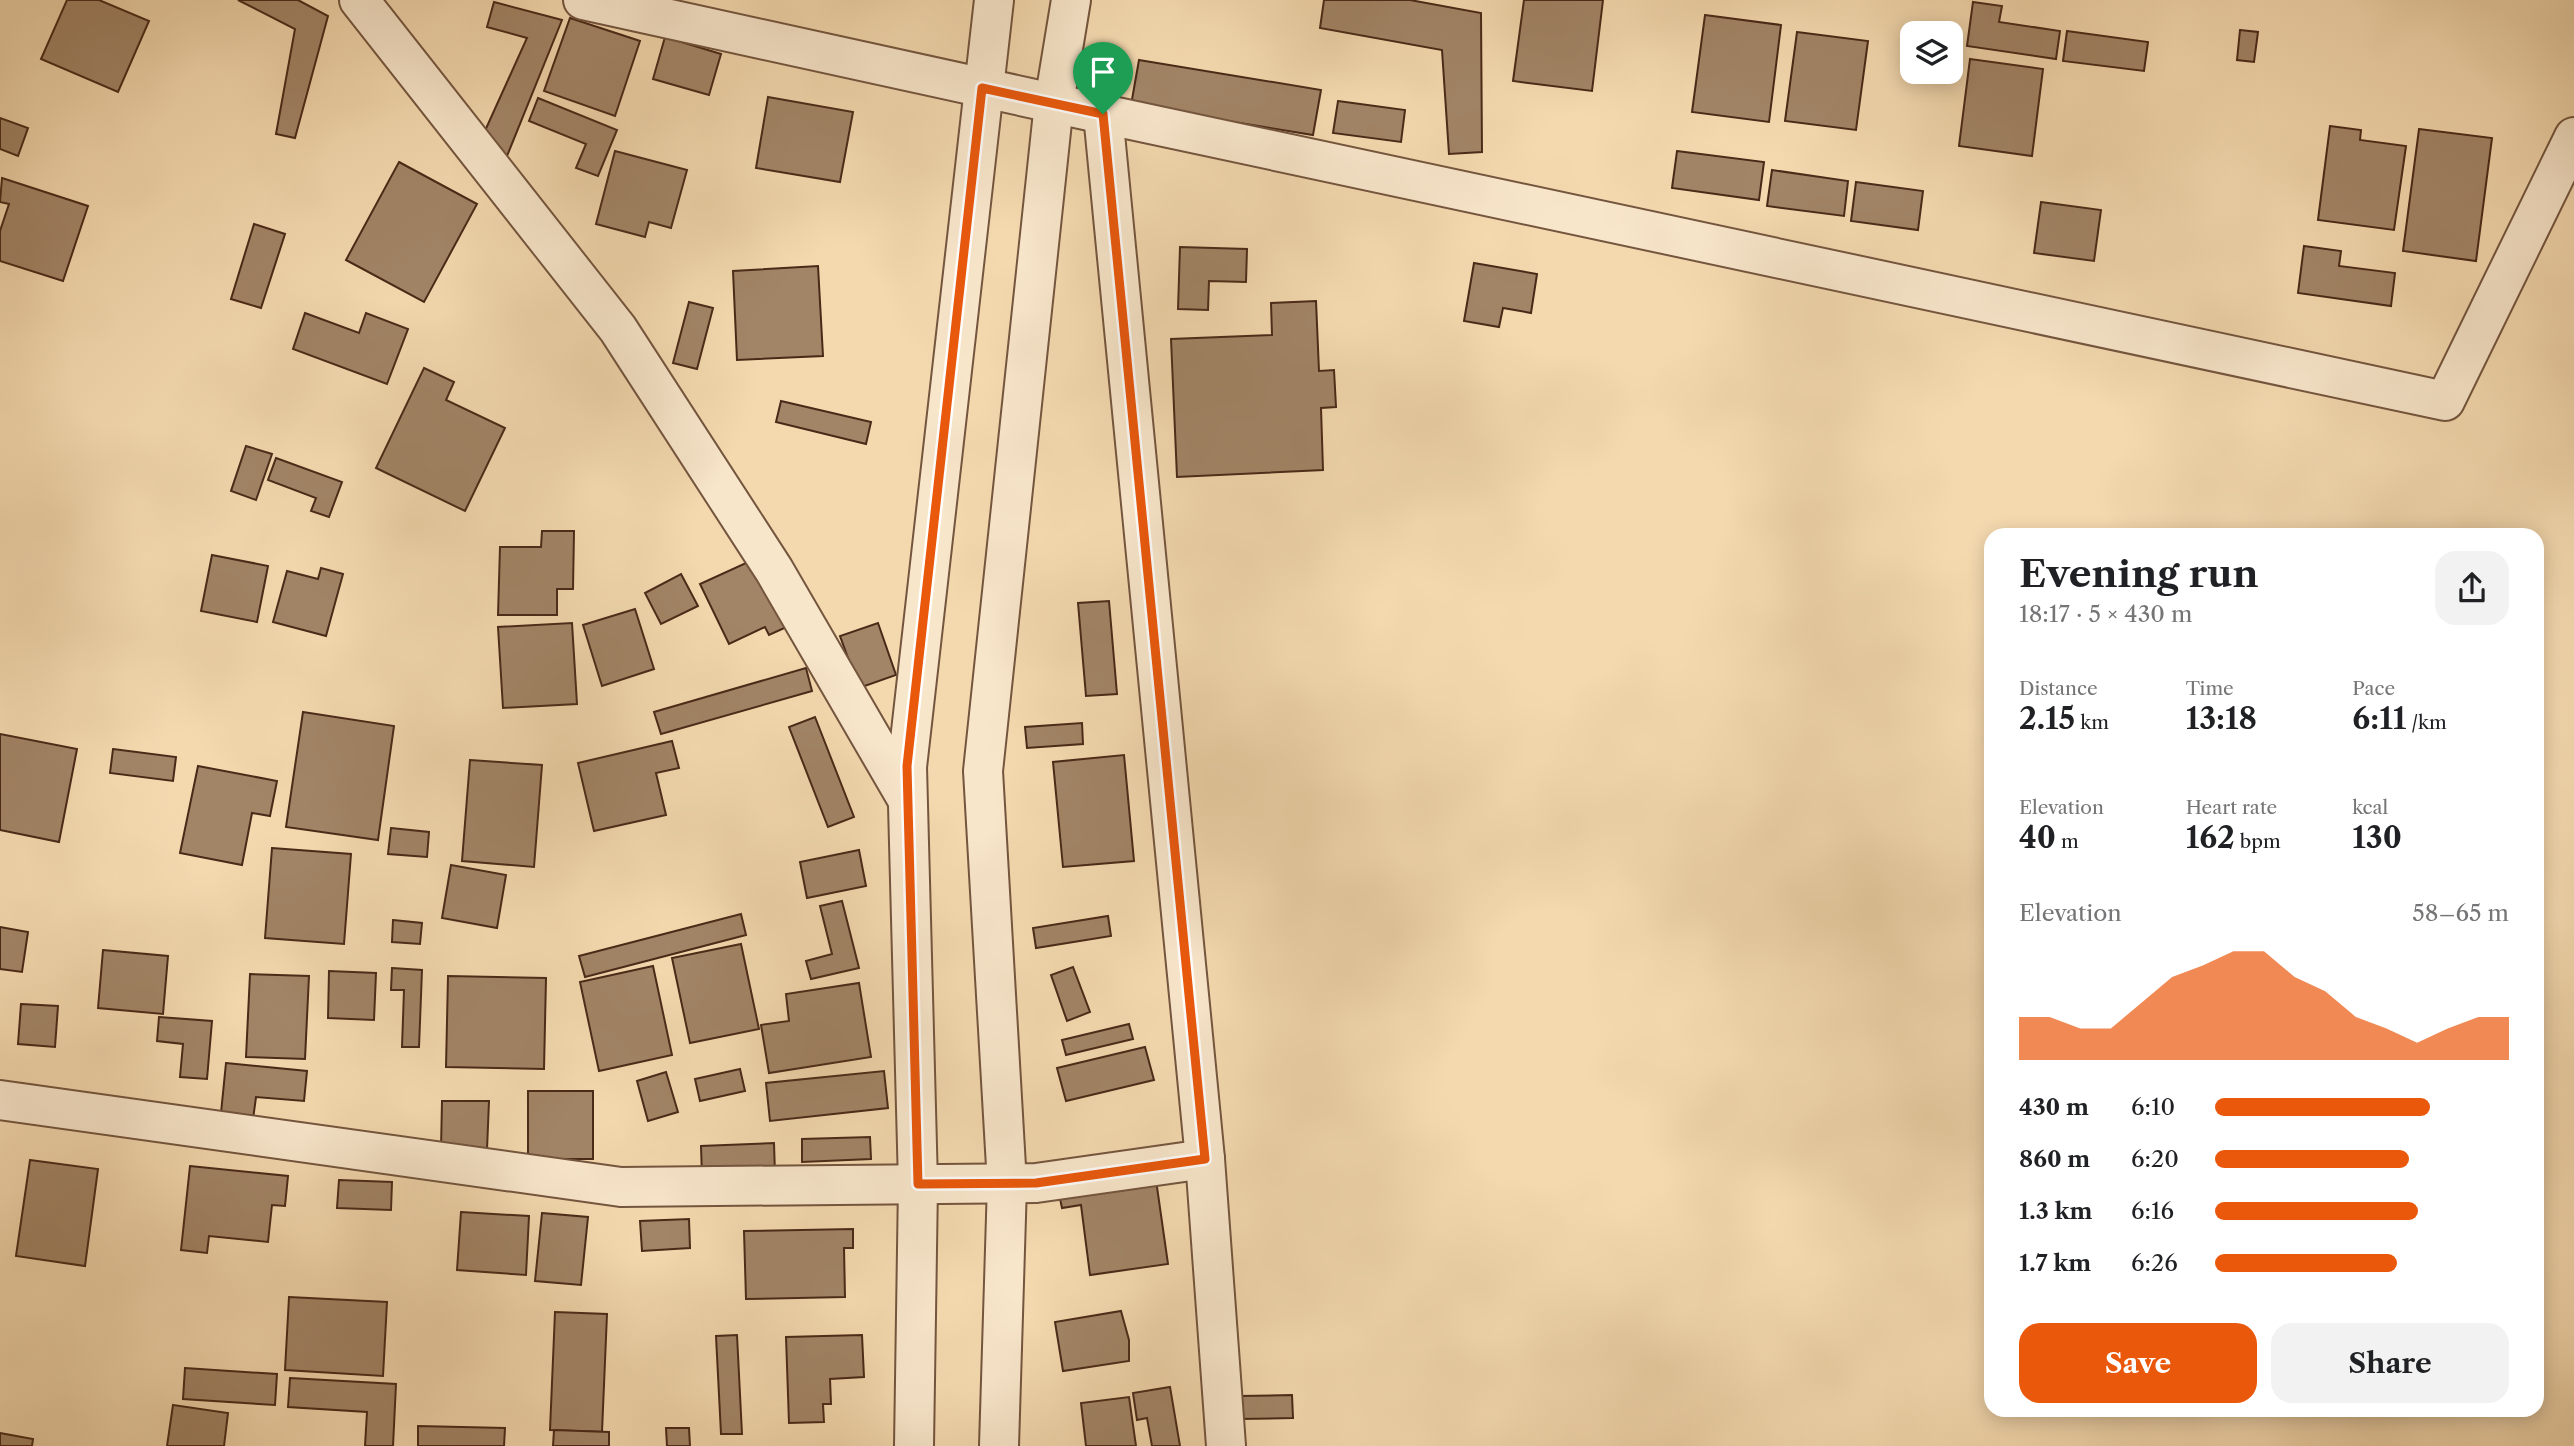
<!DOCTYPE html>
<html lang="en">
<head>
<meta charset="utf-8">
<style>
	body { margin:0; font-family:"Libre Caslon Text",serif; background:#f2f2f2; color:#202124; height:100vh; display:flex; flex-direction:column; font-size:26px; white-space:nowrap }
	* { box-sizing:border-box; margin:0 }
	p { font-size:23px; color:#757577 }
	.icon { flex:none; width:38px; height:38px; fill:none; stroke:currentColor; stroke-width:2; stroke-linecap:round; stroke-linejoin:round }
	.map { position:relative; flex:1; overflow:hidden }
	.details { position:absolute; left:1984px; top:528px; width:560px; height:889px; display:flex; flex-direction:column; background:#fff; border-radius:21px; box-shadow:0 4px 18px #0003 }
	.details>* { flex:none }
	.tools { position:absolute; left:1900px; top:21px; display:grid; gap:14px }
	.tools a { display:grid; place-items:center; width:63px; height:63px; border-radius:14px; background:#fff; box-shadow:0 4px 18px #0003; font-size:35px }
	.pin { position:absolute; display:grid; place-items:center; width:60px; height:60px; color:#fff; margin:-72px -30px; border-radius:50% 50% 50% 0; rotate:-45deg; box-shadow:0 0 7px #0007 }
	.pin .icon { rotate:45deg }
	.round { display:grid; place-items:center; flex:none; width:74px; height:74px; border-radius:21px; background:#f2f2f2 }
	.head { display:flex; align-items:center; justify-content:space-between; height:119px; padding:0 35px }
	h1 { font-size:38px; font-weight:800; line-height:52px }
	.metrics { display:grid; grid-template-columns:repeat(3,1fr); gap:10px; height:119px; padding:7px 35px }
	.metrics div { display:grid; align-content:center }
	.metrics b { font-size:30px; font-weight:800 }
	.metrics small { font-size:19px; font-weight:400 }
	.metrics p { font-size:19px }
	.chart { height:196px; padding:14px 35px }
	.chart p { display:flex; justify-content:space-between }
	.chart svg { width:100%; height:126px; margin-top:7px; fill:#ea580c; opacity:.7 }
	.cta { display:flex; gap:14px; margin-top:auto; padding:14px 35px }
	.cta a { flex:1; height:80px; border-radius:21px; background:#ea580c; color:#fff; font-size:28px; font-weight:800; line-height:80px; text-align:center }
	.cta a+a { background:#f2f2f2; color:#202124 }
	ul { padding:0 35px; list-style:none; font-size:23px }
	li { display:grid; grid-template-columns:112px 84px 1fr; align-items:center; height:52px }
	li i { height:18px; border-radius:9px; background:#ea580c }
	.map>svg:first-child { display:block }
	.building { fill:#a28567; stroke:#4a2918; stroke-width:2 }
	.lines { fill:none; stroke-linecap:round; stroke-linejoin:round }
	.minor-casing { stroke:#74553e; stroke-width:42 }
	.minor { stroke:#f8e6cb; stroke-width:38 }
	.route-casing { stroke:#fff; stroke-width:14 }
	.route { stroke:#ea580c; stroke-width:9 }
</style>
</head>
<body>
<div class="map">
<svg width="2574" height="1446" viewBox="0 0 2574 1446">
	<rect width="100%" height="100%" fill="#f4d9af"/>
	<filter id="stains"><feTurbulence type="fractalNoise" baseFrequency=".00286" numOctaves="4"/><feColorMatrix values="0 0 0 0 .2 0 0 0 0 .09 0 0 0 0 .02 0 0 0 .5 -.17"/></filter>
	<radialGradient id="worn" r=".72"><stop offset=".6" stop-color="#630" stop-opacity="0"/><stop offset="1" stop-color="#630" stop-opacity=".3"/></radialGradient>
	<g class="building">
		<polygon points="67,0 99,0 149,21 118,92 41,59"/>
		<polygon points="238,0 298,0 328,16 295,138 276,134 295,29"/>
		<polygon points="1324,0 1410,0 1481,13 1482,152 1449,154 1442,50 1320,28"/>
		<polygon points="1524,0 1603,0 1592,91 1513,81"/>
		<polygon points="494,2 562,20 507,156 479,144 527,38 487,27"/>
		<polygon points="1973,2 2002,6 1999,22 2060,31 2056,59 1967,46"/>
		<polygon points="1705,15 1781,25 1769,122 1692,112"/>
		<polygon points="570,18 640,41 615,116 544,91"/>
		<polygon points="2240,30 2258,32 2254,62 2237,60"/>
		<polygon points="2067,31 2148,42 2144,71 2063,61"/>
		<polygon points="1797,32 1868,41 1856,130 1785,121"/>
		<polygon points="665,37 721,54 709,95 653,79"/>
		<polygon points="1970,59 2043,69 2032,156 1959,146"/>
		<polygon points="1139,60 1321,90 1313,135 1131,105"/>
		<polygon points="768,97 853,112 840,182 756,168"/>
		<polygon points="538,98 617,130 598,176 576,168 586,144 529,121"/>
		<polygon points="1338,101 1405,110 1401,142 1333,133"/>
		<polygon points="0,118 28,128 18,156 0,149"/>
		<polygon points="2330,126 2361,130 2360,140 2406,146 2394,230 2318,220"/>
		<polygon points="2419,129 2492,138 2476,261 2403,251"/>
		<polygon points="615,151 687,170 671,228 649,222 645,237 596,224"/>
		<polygon points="1677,151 1764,162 1759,200 1672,188"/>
		<polygon points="399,162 477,204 424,302 346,260"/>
		<polygon points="1772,170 1848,181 1844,216 1767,206"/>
		<polygon points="2,178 88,206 63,281 0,261 0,231 9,204 0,202"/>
		<polygon points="1856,182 1923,191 1918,230 1851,221"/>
		<polygon points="2041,202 2101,210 2094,261 2034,253"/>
		<polygon points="254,224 285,234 261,308 231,299"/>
		<polygon points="2304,246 2341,251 2339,266 2395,273 2391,306 2298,293"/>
		<polygon points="1180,247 1247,249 1246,282 1209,281 1208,310 1178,309"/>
		<polygon points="1474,263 1537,274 1531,313 1503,308 1499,327 1464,321"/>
		<polygon points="818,266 823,356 737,360 733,271"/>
		<polygon points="1316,301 1319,371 1334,370 1336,407 1321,408 1323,470 1177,477 1171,339 1272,335 1271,303"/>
		<polygon points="689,302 713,308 697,369 673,363"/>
		<polygon points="305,313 359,333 366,313 408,329 387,384 293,349"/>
		<polygon points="424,368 454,382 446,400 505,428 465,511 376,468"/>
		<polygon points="781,401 871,422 866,444 776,422"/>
		<polygon points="246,446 272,454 256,500 231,491"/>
		<polygon points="276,458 342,482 329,517 311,511 316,498 268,480"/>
		<polygon points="542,531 574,531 573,589 557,589 557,615 498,615 500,547 541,547"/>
		<polygon points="212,555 268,566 257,622 201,611"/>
		<polygon points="759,557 791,625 769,635 765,627 729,644 700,584"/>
		<polygon points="321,568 343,574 326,636 273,622 287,571 318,579"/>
		<polygon points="681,574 698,606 661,624 645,593"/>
		<polygon points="1109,601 1117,694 1086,696 1078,603"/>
		<polygon points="635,609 654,669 602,686 583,625"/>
		<polygon points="572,623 577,704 503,708 498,627"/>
		<polygon points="878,623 896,675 859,688 840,636"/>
		<polygon points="806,668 812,691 661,734 654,712"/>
		<polygon points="303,712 394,726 378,840 286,827"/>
		<polygon points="815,717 854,817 828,827 789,727"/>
		<polygon points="1082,723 1083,744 1027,748 1025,727"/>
		<polygon points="0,734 77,749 59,842 0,830"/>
		<polygon points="672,741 679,768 656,773 666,815 594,831 578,763"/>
		<polygon points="113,749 176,757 173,781 110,773"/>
		<polygon points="1124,755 1134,861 1063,867 1053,762"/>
		<polygon points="470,760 542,765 534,867 462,861"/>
		<polygon points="198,766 277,781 270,816 252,813 242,865 180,853"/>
		<polygon points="391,828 429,832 427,857 388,854"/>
		<polygon points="272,848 351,854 344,944 265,938"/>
		<polygon points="859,850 866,886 807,898 800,862"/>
		<polygon points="451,865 506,875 497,928 442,918"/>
		<polygon points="842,901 859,968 811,979 806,961 832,954 820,906"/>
		<polygon points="741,914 746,935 585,977 579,956"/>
		<polygon points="1108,916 1111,936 1036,948 1033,928"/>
		<polygon points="393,920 422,923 420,944 392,942"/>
		<polygon points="0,927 28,932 22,972 0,969"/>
		<polygon points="741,944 759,1029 690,1043 672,958"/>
		<polygon points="103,950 168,956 163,1014 98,1008"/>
		<polygon points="653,966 672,1055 599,1071 580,982"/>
		<polygon points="1073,967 1090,1012 1067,1021 1051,975"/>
		<polygon points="392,968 422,970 419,1047 402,1047 404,990 391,990"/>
		<polygon points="329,971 376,973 374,1020 328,1018"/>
		<polygon points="250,974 309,976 305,1059 246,1057"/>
		<polygon points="448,976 546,978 544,1069 446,1067"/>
		<polygon points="859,983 871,1057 769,1073 761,1025 789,1021 786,994"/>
		<polygon points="21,1004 58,1006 55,1047 18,1044"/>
		<polygon points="159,1017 212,1021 207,1079 180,1077 183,1044 157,1041"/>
		<polygon points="1129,1024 1133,1039 1066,1055 1062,1040"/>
		<polygon points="1145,1047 1154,1080 1066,1101 1057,1068"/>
		<polygon points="226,1063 307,1071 304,1101 256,1097 252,1127 220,1123"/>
		<polygon points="740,1069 745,1091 700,1101 695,1079"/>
		<polygon points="884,1071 888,1108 770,1121 766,1083"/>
		<polygon points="666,1072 678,1112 648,1121 637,1081"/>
		<rect x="528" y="1091" width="65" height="68"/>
		<polygon points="442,1101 489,1101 487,1150 441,1149"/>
		<polygon points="870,1137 871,1159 802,1162 802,1139"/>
		<polygon points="774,1143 775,1175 702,1177 701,1146"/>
		<polygon points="30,1160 98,1169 85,1266 16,1256"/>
		<polygon points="190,1166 288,1176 285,1206 272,1205 268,1242 209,1236 207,1253 181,1250"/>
		<polygon points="339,1180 392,1182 391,1210 337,1208"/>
		<polygon points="1156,1180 1168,1264 1090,1275 1081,1205 1062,1208 1059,1194"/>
		<polygon points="461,1212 529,1216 526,1275 457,1270"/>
		<polygon points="542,1213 588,1217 581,1285 535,1281"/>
		<polygon points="689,1219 690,1248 642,1251 640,1221"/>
		<polygon points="853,1229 853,1248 844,1248 845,1297 746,1299 744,1231"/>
		<polygon points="289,1297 387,1302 383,1376 285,1370"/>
		<polygon points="1121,1311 1129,1340 1129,1361 1063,1371 1055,1322"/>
		<polygon points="555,1312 607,1314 602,1432 550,1430"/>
		<polygon points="737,1335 742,1434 721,1434 716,1336"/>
		<polygon points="862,1335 864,1377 830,1379 831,1404 823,1404 824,1422 789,1423 786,1337"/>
		<polygon points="185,1368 277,1374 275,1405 183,1399"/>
		<polygon points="290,1378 396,1384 393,1446 365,1446 367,1412 288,1407"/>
		<polygon points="1170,1387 1180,1446 1152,1446 1147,1418 1137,1420 1133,1393"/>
		<polygon points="1292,1395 1293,1418 1239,1419 1239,1396"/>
		<polygon points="1129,1397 1136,1446 1086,1446 1081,1403"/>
		<polygon points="173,1405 228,1413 224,1446 167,1446"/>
		<polygon points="418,1426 505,1428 504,1446 418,1446"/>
		<polygon points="666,1428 689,1428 690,1446 667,1446"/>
		<polygon points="554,1430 609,1432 609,1446 553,1446"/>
		<polygon points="0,1433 33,1439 32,1446 0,1446"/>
	</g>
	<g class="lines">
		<defs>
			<g id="minor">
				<polyline points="359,0 618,329 774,570 907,799"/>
				<polyline points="583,0 1103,114 2445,401 2574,137"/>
				<polyline points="1103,114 1205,1159 1226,1446"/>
				<polyline points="0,1100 621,1187 1036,1183 1205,1159"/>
				<polyline points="914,1446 918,1184 907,767 994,0"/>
				<polyline points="999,1446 1007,1184 983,771 1054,103 1071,0"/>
			</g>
		</defs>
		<use href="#minor" class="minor-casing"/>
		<use href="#minor" class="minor"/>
	</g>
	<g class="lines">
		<defs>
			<polygon id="route" points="982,88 1103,114 1205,1159 1036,1183 918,1184 907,766"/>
		</defs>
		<use href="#route" class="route-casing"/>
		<use href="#route" class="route"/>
	</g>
	<rect width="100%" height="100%" filter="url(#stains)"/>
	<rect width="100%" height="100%" fill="url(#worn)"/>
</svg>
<div class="tools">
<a><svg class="icon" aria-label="layers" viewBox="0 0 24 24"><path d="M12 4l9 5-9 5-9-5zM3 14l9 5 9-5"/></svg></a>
</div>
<div class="pin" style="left:1103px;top:114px;background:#1e9e55"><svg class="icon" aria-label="arrive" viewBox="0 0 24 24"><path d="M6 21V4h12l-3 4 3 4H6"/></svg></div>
<section class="details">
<div class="head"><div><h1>Evening run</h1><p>18:17 · 5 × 430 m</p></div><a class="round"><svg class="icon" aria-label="share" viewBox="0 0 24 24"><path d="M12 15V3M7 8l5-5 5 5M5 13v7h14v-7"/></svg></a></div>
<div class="metrics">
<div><p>Distance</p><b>2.15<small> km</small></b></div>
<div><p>Time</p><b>13:18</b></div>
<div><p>Pace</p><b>6:11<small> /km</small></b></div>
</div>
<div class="metrics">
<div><p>Elevation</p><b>40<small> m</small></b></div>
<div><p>Heart rate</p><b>162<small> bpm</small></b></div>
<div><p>kcal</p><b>130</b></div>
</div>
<div class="chart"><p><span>Elevation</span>58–65 m</p>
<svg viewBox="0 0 160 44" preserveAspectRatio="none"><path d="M0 44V29L10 29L20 33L30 33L40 24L50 15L60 11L70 6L80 6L90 15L100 20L110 29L120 33L130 38L140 33L150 29L160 29V44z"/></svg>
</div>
<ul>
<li><b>430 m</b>6:10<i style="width:73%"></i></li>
<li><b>860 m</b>6:20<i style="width:66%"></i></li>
<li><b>1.3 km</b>6:16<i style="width:69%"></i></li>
<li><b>1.7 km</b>6:26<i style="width:62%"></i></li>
</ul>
<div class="cta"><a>Save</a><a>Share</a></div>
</section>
</div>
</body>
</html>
